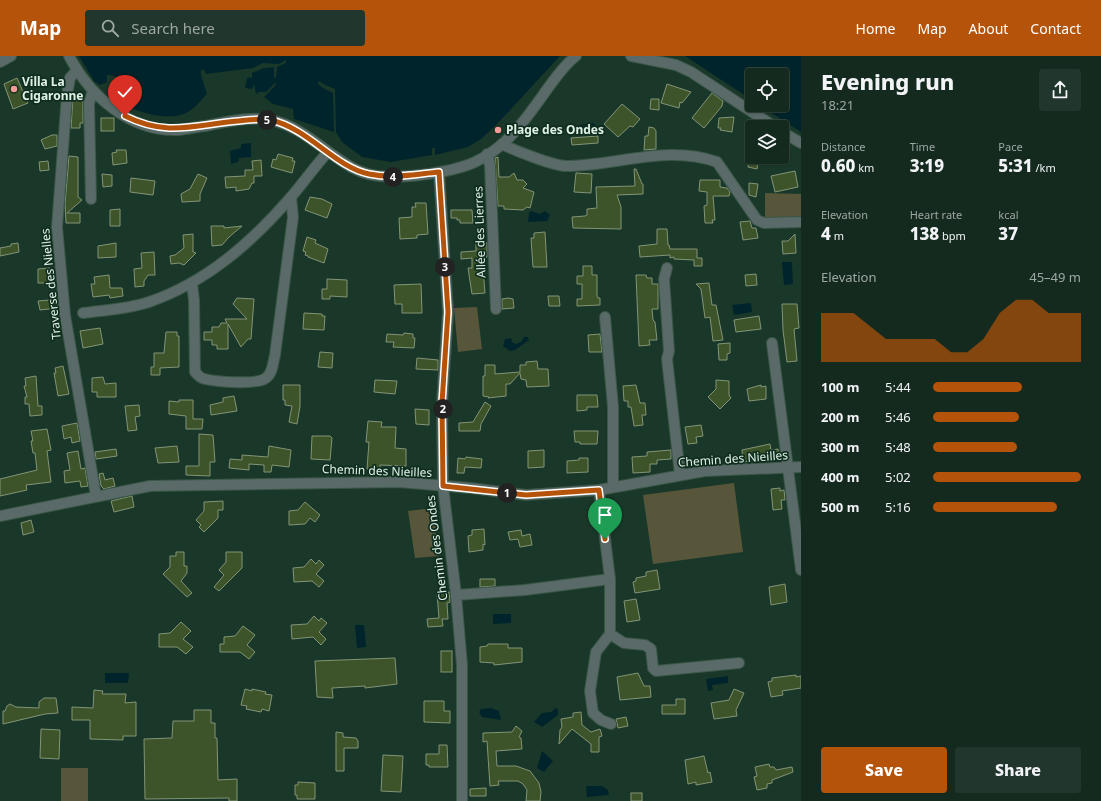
<!DOCTYPE html>
<html lang="en">
<head>
<meta charset="utf-8">
<style>
	body { margin:0; font-family:"Noto Sans",sans-serif; background:#21362c; color:#f1f3f6; height:100vh; display:flex; flex-direction:column; font-size:15px; white-space:nowrap }
	* { box-sizing:border-box; margin:0 }
	p { font-size:13px; color:#9da7a4 }
	.icon { flex:none; width:22px; height:22px; fill:none; stroke:currentColor; stroke-width:2; stroke-linecap:round; stroke-linejoin:round }
	.map { position:relative; flex:1; overflow:hidden }
	.panel { display:flex; flex-direction:column; background:#142a1f; width:300px }
	.panel>* { flex:none }
	.controls { position:absolute; left:745px; top:12px; display:grid; gap:8px }
	.controls a { display:grid; place-items:center; width:44px; height:44px; border-radius:4px; background:#142a1f; box-shadow:0 1px 3px #0004,0 0 0 1px #33463d; font-size:20px }
	.pin { position:absolute; display:grid; place-items:center; width:34px; height:34px; color:#fff; margin:-41px -17px; border-radius:50% 50% 50% 0; rotate:-45deg; box-shadow:0 0 4px #0007 }
	.pin .icon { rotate:45deg }
	.km { position:absolute; width:20px; height:20px; margin:-10px; border-radius:50%; background:#222; color:#fff; font-size:11px; line-height:20px; text-align:center }
	.round { display:grid; place-items:center; flex:none; width:42px; height:42px; border-radius:4px; background:#21362c }
	.head { display:flex; align-items:center; justify-content:space-between; height:68px; padding:0 20px }
	h1 { font-size:22px; font-weight:800; line-height:30px }
	.metrics { display:grid; grid-template-columns:repeat(3,1fr); gap:6px; height:68px; padding:4px 20px }
	.metrics div { display:grid; align-content:center }
	.metrics b { font-size:17px; font-weight:800 }
	.metrics small { font-size:11px; font-weight:400 }
	.metrics p { font-size:11px }
	.chart { height:112px; padding:8px 20px }
	.chart p { display:flex; justify-content:space-between }
	.chart svg { width:100%; height:72px; margin-top:4px; fill:#b45309; opacity:.7 }
	.primary-button { display:flex; gap:8px; margin-top:auto; padding:8px 20px }
	.primary-button a { flex:1; height:46px; border-radius:4px; background:#b45309; color:#fff; font-size:16px; font-weight:800; line-height:46px; text-align:center }
	.primary-button a+a { background:#21362c; color:#f1f3f6 }
	ul { padding:0 20px; list-style:none; font-size:13px }
	li { display:grid; grid-template-columns:64px 48px 1fr; align-items:center; height:30px }
	li i { height:10px; border-radius:5px; background:#b45309 }
	header { display:flex; align-items:center; gap:24px; box-sizing:border-box; height:56px; padding:0 20px; background:#b45309; color:#fff }
	header strong { font-size:19px }
	nav { display:flex; gap:22px; margin-inline-start:auto; font-size:14px }
	.search { width:280px; height:36px; background:#21362c; display:flex; align-items:center; gap:10px; box-sizing:border-box; padding:0 14px; border-radius:4px; color:#9da7a4; font-size:15px }
	main { display:flex; flex:1; min-height:0 }
	.map>svg:first-child { display:block }
	.green { fill:#57563a }
	.water { fill:#00242b }
	.building { fill:#3d532a; stroke:#839477 }
	.lines { fill:none; stroke-linecap:round; stroke-linejoin:round }
	.minor-casing { stroke:#3a5647; stroke-width:12 }
	.minor { stroke:#596a68; stroke-width:10 }
	.route-casing { stroke:#fff; stroke-width:8 }
	.route { stroke:#b45309; stroke-width:5 }
	.poi-dot { fill:#f59b97; stroke:#102e1f; stroke-width:1.5 }
	.labels { text-anchor:middle; stroke-width:3.5; stroke-linejoin:round; paint-order:stroke }
	.poi-label { font-size:12px; font-weight:bold; fill:#dff1e6; stroke:#102e1f; text-anchor:start }
	.street-label { font-size:12px; fill:#dff1e6; stroke:#102e1f }
</style>
</head>
<body>
<header>
<strong>Map</strong>
<div class="search"><svg class="icon" aria-label="search" viewBox="0 0 24 24"><circle cx="10" cy="10" r="6"/><path d="M15 15l6 6"/></svg>Search here</div>
<nav><a>Home</a><a>Map</a><a>About</a><a>Contact</a></nav>
</header>
<main>
<div class="map">
<svg width="801" height="745" viewBox="0 0 801 745">
	<rect width="100%" height="100%" fill="#1a3829"/>
	<g class="green">
		<polygon points="765,137 801,138 801,162 765,161"/>
		<polygon points="477,251 482,293 458,296 454,252"/>
		<polygon points="734,427 743,496 653,508 643,439"/>
		<polygon points="433,452 439,500 415,502 408,455"/>
		<rect x="61" y="712" width="27" height="33"/>
	</g>
	<g class="water">
		<path d="M79,0H560L497,68L481,83L468,91L435,99V92H432V99L391,106L362,101L342,86L336,76L335,33L325,29L319,25L318,28L323,32L333,37L334,76L294,63L293,53L273,48L264,41L275,30L276,26L266,36H259L256,38L254,28L252,33L245,32L247,22L250,21L252,22V17L264,12L274,11V21L276,22L277,11L286,7V4L279,8L263,7L253,12L206,18L204,14H201V19L207,38C202,43 197,50 191,54C174,66 149,59 131,52C132,31 130,22 107,19V26L100,29L94,25Z"/>
		<polygon points="685,0 801,0 801,76 759,49 782,49 782,19 752,19 752,44"/>
		<polygon points="593,67 598,72 594,75 568,77 567,71"/>
		<polygon points="251,87 251,101 239,102 238,106 231,108 230,95 241,92 241,88"/>
		<polygon points="531,155 540,158 545,155 550,159 547,165 528,166 529,157"/>
		<polygon points="782,206 792,206 793,228 784,229"/>
		<polygon points="751,247 752,256 734,259 732,249"/>
		<polygon points="524,281 528,281 529,284 515,294 510,295 503,290 505,283 511,282 512,286 516,288 521,286"/>
		<polygon points="493,558 511,558 511,567 493,568"/>
		<polygon points="355,569 364,569 366,591 357,592"/>
		<polygon points="105,617 129,617 128,627 105,627"/>
		<polygon points="728,620 728,627 712,629 713,634 708,635 706,623"/>
		<polygon points="491,652 499,655 501,664 482,661 479,656 481,653"/>
		<polygon points="556,652 558,654 558,659 542,671 534,666 542,657 551,656"/>
		<polygon points="542,695 553,705 544,716 537,712"/>
		<polygon points="586,730 602,730 608,734 609,739 587,741"/>
	</g>
	<g class="building">
		<polygon points="17,22 28,47 13,53 4,28"/>
		<polygon points="667,28 691,36 682,47 680,46 679,52 661,47"/>
		<polygon points="712,37 723,45 722,50 704,72 692,62"/>
		<polygon points="73,42 83,42 83,67 80,67 80,72 71,72"/>
		<polygon points="651,43 659,43 659,54 650,53"/>
		<polygon points="622,48 640,63 633,71 630,70 618,81 604,68"/>
		<polygon points="734,61 732,76 720,74 721,72 718,72 719,62"/>
		<rect x="101" y="62" width="13" height="13"/>
		<polygon points="649,71 654,72 656,75 656,93 644,94 645,80 648,80"/>
		<polygon points="52,79 57,79 57,90 45,93 41,84"/>
		<polygon points="598,80 598,87 572,89 571,82"/>
		<polygon points="116,94 126,94 127,107 113,109 112,97 117,96"/>
		<polygon points="278,98 293,102 292,105 295,105 292,117 271,111 273,103 276,104"/>
		<polygon points="69,100 78,101 78,141 82,144 67,157 80,157 80,167 66,167 65,148"/>
		<polygon points="498,101 499,121 509,121 514,117 517,124 523,124 527,128 523,132 534,136 530,152 527,151 523,154 504,153 504,150 498,150 495,102"/>
		<polygon points="749,101 759,101 757,113 748,111"/>
		<polygon points="261,104 262,120 254,120 254,127 252,127 249,133 236,135 236,131 226,132 225,121 245,120 245,114 253,114 252,105"/>
		<polygon points="48,105 49,114 40,115 39,106"/>
		<polygon points="634,113 636,113 642,128 643,128 643,138 617,139 621,151 621,173 573,172 572,161 585,160 587,159 587,153 597,152 596,131 635,130"/>
		<polygon points="795,115 798,131 775,136 771,120"/>
		<polygon points="576,117 592,118 591,137 574,136"/>
		<polygon points="102,118 112,119 112,130 103,131"/>
		<polygon points="198,118 207,122 200,138 200,145 182,146 181,138 190,133"/>
		<polygon points="131,122 155,125 153,139 130,136"/>
		<polygon points="700,124 720,124 720,131 727,132 730,136 729,140 713,140 715,164 712,164 713,167 705,167 704,150 707,149 707,136 699,135"/>
		<polygon points="749,127 758,128 756,141 749,139"/>
		<polygon points="310,141 322,143 332,148 327,162 305,154"/>
		<polygon points="415,147 426,147 428,178 417,179 417,182 400,183 399,162 412,161 412,151 416,151"/>
		<polygon points="120,153 120,170 110,170 110,154"/>
		<polygon points="451,154 472,154 473,167 460,167 460,164 457,164 457,162 451,162"/>
		<polygon points="750,165 752,172 756,172 758,182 743,184 740,166"/>
		<polygon points="211,170 224,170 224,172 242,170 229,181 222,189 212,190"/>
		<polygon points="657,173 667,173 668,189 669,189 670,193 697,193 697,202 702,202 702,210 694,210 694,204 674,203 674,201 670,202 670,199 640,201 639,190 657,188"/>
		<polygon points="545,176 547,211 533,211 531,182 534,182 534,177"/>
		<polygon points="193,178 193,196 196,197 184,209 179,207 171,208 170,200 175,199 184,192 183,179"/>
		<polygon points="795,178 796,197 783,198 782,185 788,185"/>
		<polygon points="307,181 316,184 315,187 328,193 324,207 308,201 308,200 305,199 306,196 303,195"/>
		<polygon points="18,187 19,196 0,200 0,192 11,190 11,188"/>
		<polygon points="116,187 116,201 98,202 98,190"/>
		<polygon points="476,187 487,187 487,201 482,202 485,237 472,238 468,212 472,212 472,202 461,203 461,196 476,195"/>
		<polygon points="154,196 155,219 148,219 144,225 144,230 135,231 134,213 142,212 141,197"/>
		<polygon points="583,210 592,210 592,219 597,219 597,240 598,242 600,242 600,249 577,250 577,243 582,243 582,228 577,228 577,220 583,220"/>
		<polygon points="50,212 50,227 38,227 38,213"/>
		<polygon points="756,218 757,229 746,230 745,219"/>
		<polygon points="109,219 110,232 122,232 123,240 110,242 109,239 93,241 91,228 95,228 94,221"/>
		<polygon points="636,219 646,219 647,222 652,222 652,228 658,228 658,253 652,253 653,264 655,266 657,284 649,284 650,289 639,290"/>
		<polygon points="327,223 347,224 347,241 330,240 330,243 322,243 322,233 327,233"/>
		<polygon points="709,227 712,249 716,249 723,284 713,285 710,261 705,262 701,233 696,228"/>
		<polygon points="421,228 422,257 402,257 402,248 395,248 394,229"/>
		<polygon points="56,237 58,252 40,254 38,245 50,244 50,238"/>
		<polygon points="548,240 559,240 560,250 549,250"/>
		<polygon points="237,242 254,243 251,283 248,283 241,291 228,268 228,293 217,293 217,289 212,289 212,284 204,284 204,276 212,276 212,271 219,271 221,267 227,267 225,263 247,263 233,248"/>
		<polygon points="508,242 513,243 514,252 502,253 502,243"/>
		<polygon points="782,248 797,248 799,272 794,273 797,305 787,306 783,274"/>
		<polygon points="304,257 322,258 322,260 325,260 324,274 303,273"/>
		<polygon points="759,260 761,273 736,276 734,264"/>
		<polygon points="100,272 103,288 83,292 80,275"/>
		<polygon points="166,276 177,276 177,280 179,280 179,311 160,312 160,319 151,319 151,311 154,311 154,297 164,297"/>
		<polygon points="404,277 413,278 413,282 415,282 414,292 393,291 394,286 386,286 387,278 403,279"/>
		<polygon points="600,278 602,296 589,296 588,279"/>
		<polygon points="730,287 730,297 727,298 727,304 719,304 718,288"/>
		<polygon points="320,296 333,297 332,312 318,311"/>
		<polygon points="417,302 438,304 438,314 416,313"/>
		<polygon points="537,305 538,313 548,313 549,330 527,331 526,324 521,323 520,317 510,328 506,328 506,340 488,342 489,341 483,340 483,320 485,320 485,309 495,309 495,318 520,316 520,309 526,309 526,306"/>
		<polygon points="63,310 69,338 58,340 54,317 56,317 55,312"/>
		<polygon points="36,320 38,350 42,350 42,359 30,360 29,348 25,348 25,341 27,341 24,330 26,330 25,322"/>
		<polygon points="103,321 105,328 116,327 116,341 97,341 97,336 92,336 92,322"/>
		<polygon points="375,324 397,325 395,338 374,336"/>
		<polygon points="716,324 729,325 729,339 731,342 720,353 708,341 716,333"/>
		<polygon points="283,329 300,329 300,350 297,368 289,366 292,350 285,349 285,344 283,344"/>
		<polygon points="636,329 640,347 645,347 646,359 642,359 643,369 634,370 631,351 628,351 628,345 624,345 623,330"/>
		<polygon points="761,329 761,331 766,330 766,343 749,345 747,333"/>
		<polygon points="577,339 597,339 598,351 587,351 587,354 577,355"/>
		<polygon points="234,340 237,355 211,359 210,349 223,346 223,342"/>
		<polygon points="179,344 193,344 193,363 203,363 202,373 186,373 186,360 169,358 169,345 179,346"/>
		<polygon points="485,346 491,350 481,368 480,375 459,375 459,367 473,366"/>
		<polygon points="139,349 140,360 135,361 137,374 128,375 125,350"/>
		<polygon points="415,353 429,354 429,369 416,368"/>
		<polygon points="368,365 382,366 381,371 396,371 395,392 406,393 406,410 380,409 380,414 367,413 369,386 366,386"/>
		<polygon points="77,367 80,385 72,387 71,381 64,383 62,370"/>
		<polygon points="701,369 703,380 696,381 697,387 688,388 685,371"/>
		<polygon points="47,373 51,394 47,395 51,426 26,429 27,434 0,440 0,423 37,414 35,397 33,397 31,385 33,385 31,375"/>
		<polygon points="574,375 598,375 597,388 580,388 580,386 575,386"/>
		<polygon points="199,378 213,379 215,406 210,406 210,420 186,419 186,410 199,410"/>
		<polygon points="312,380 330,380 332,382 330,404 311,403"/>
		<polygon points="770,388 771,394 778,393 779,401 743,406 742,394"/>
		<polygon points="177,390 179,406 158,407 155,392"/>
		<polygon points="269,390 291,394 289,411 272,409 271,416 264,416 264,409 249,408 249,414 229,412 230,403 242,404 242,399 268,401"/>
		<polygon points="116,393 117,400 96,403 95,396"/>
		<polygon points="544,394 544,411 528,412 528,395"/>
		<polygon points="671,394 671,403 657,404 657,408 650,408 650,416 633,417 632,401 647,400 647,396"/>
		<polygon points="78,395 81,413 85,412 88,430 81,431 80,425 65,427 64,415 70,414 67,397"/>
		<polygon points="466,401 482,403 481,412 465,411 464,417 457,417 458,402 465,403"/>
		<polygon points="579,402 588,402 588,416 567,417 567,405 579,404"/>
		<polygon points="103,417 105,424 113,422 115,430 104,433 101,430 99,418"/>
		<polygon points="780,432 780,435 784,434 785,444 781,444 782,453 773,454 771,433"/>
		<polygon points="132,440 134,451 114,456 111,445"/>
		<polygon points="223,445 223,454 218,454 218,462 204,476 199,471 201,469 196,464 204,455 204,446"/>
		<polygon points="305,446 320,459 315,466 310,462 305,468 289,469 289,455 298,454"/>
		<polygon points="31,464 34,476 23,479 21,467"/>
		<polygon points="484,473 485,489 483,488 483,494 469,496 468,480 472,479 472,474"/>
		<polygon points="521,474 522,480 530,478 532,489 520,491 518,483 510,484 508,476"/>
		<polygon points="176,496 184,496 184,510 187,510 187,517 181,525 192,537 187,541 163,518 170,511 170,500 176,500"/>
		<polygon points="226,496 242,496 242,512 219,535 214,531 224,519 219,514 226,506"/>
		<polygon points="311,503 316,508 319,504 324,509 316,518 324,525 319,531 312,525 294,526 293,512 304,511"/>
		<polygon points="657,514 660,533 635,537 633,526 636,525 636,522 646,520 646,516"/>
		<polygon points="480,523 495,523 495,530 480,531"/>
		<polygon points="785,528 787,546 771,549 769,531"/>
		<polygon points="449,536 450,546 447,547 448,563 442,563 443,570 428,571 427,563 439,562 437,537"/>
		<polygon points="636,543 640,564 627,566 624,545"/>
		<polygon points="314,560 319,565 321,562 327,567 319,576 326,583 321,589 313,581 292,583 291,569 307,568"/>
		<polygon points="181,566 191,575 183,583 193,591 186,598 177,591 159,591 159,578 170,577"/>
		<polygon points="243,570 255,579 247,589 255,596 249,603 240,596 220,596 220,588 224,588 224,581 235,580"/>
		<polygon points="488,588 508,588 508,592 522,592 522,606 494,609 494,607 480,606 480,591 487,590"/>
		<rect x="441" y="595" width="11" height="21"/>
		<polygon points="395,602 397,628 365,632 365,630 332,632 333,642 317,641 315,605"/>
		<polygon points="638,617 644,630 650,630 651,641 620,644 617,621"/>
		<polygon points="796,619 796,621 801,620 801,632 782,635 783,639 771,641 768,626 772,625 772,622"/>
		<polygon points="245,633 252,635 252,633 266,636 265,638 272,639 269,655 262,653 261,656 246,653 247,650 241,649"/>
		<polygon points="734,633 744,637 736,654 737,660 714,663 711,647 729,644"/>
		<polygon points="94,634 103,635 102,638 126,638 125,647 136,646 136,680 123,680 123,684 90,683 90,664 72,664 72,651 93,652"/>
		<polygon points="44,642 56,642 58,657 45,658 3,668 3,655 5,655 7,650 10,648 16,651 39,652 39,646"/>
		<polygon points="676,643 685,643 685,658 662,658 662,649 676,649"/>
		<polygon points="424,645 444,645 444,655 450,655 450,667 424,666"/>
		<polygon points="194,654 211,654 211,667 215,667 215,682 217,682 218,724 237,723 237,745 229,745 229,742 145,743 144,683 172,682 173,665 194,665"/>
		<polygon points="581,656 582,669 591,676 600,673 602,680 599,681 599,696 591,696 591,688 572,673 559,688 560,674 562,671 561,663 573,661 573,657"/>
		<polygon points="626,661 628,670 618,672 616,663"/>
		<polygon points="516,670 522,675 519,681 521,682 522,693 496,695 497,710 516,710 530,715 539,727 541,736 540,745 526,745 527,734 523,728 518,725 498,725 499,729 490,730 487,685 483,686 483,677 512,676"/>
		<polygon points="41,673 60,674 59,703 40,702"/>
		<polygon points="336,676 343,677 343,681 356,682 358,685 358,692 344,692 344,715 336,715"/>
		<polygon points="439,689 447,689 448,711 429,711 429,709 426,709 426,698 439,698"/>
		<polygon points="383,699 403,700 401,736 381,735"/>
		<polygon points="704,700 708,717 710,716 712,726 696,729 696,726 688,728 685,704"/>
		<polygon points="769,708 770,711 774,711 776,714 792,711 793,716 772,724 772,727 767,728 767,732 757,734 754,721 757,720 755,711"/>
		<polygon points="298,726 315,727 315,743 297,743 297,739 295,739 295,729 298,729"/>
		<polygon points="486,732 486,740 470,740 470,733"/>
		<rect x="631" y="737" width="11" height="8"/>
	</g>
	<g class="lines">
		<defs>
			<g id="minor">
				<path d="M69,0C90,40 130,76 178,74C187,73 196,71 205,70C226,66 250,60 271,64C300,70 322,93 346,108C352,112 361,116 368,118C393,125 451,117 475,106C508,91 528,60 548,32C557,20 565,8 576,0"/>
				<polyline points="631,0 676,9 691,16 775,71"/>
				<polyline points="0,6 11,0"/>
				<polyline points="77,14 70,22 67,39 57,171 65,259 96,440"/>
				<polyline points="782,76 801,87"/>
				<path d="M502,88C513,94 554,110 566,110C616,110 668,88 717,106L757,164L764,167L801,166"/>
				<polyline points="487,98 490,110 496,253"/>
				<polyline points="439,116 448,256 442,347 443,430 456,539 462,609 462,745"/>
				<polyline points="91,143 89,47 93,35"/>
				<polyline points="667,212 664,223 669,295 667,303 680,419"/>
				<path d="M192,228L194,244L195,316C198,319 201,323 205,323C217,326 257,329 266,322C273,317 273,306 275,299L293,161L291,141"/>
				<path d="M83,257C105,254 129,253 149,246C207,226 252,186 291,141C304,126 315,110 328,96"/>
				<polyline points="605,261 613,351 613,431"/>
				<polyline points="772,287 801,514"/>
				<polyline points="599,434 610,523 610,578 596,596 590,635 593,657 601,664 611,668"/>
				<polyline points="0,460 150,430 399,426 470,432 526,439 599,434 705,415 801,411"/>
				<polyline points="456,539 525,534 610,523"/>
				<polyline points="610,578 624,587 645,589 651,593 653,612 656,615 739,607"/>
			</g>
		</defs>
		<use href="#minor" class="minor-casing"/>
		<use href="#minor" class="minor"/>
	</g>
	<g class="lines">
		<defs>
			<path id="route" d="M125,60C167,81 194,69 238,65C249,64 260,62 271,64C309,73 335,111 369,118C393,123 416,118 439,116L448,256L442,347L443,430L526,439L599,434L605,483"/>
		</defs>
		<use href="#route" class="route-casing"/>
		<use href="#route" class="route"/>
	</g>
	<g class="poi-dot">
		<circle cx="14" cy="33" r="4"/>
		<circle cx="498" cy="74" r="4"/>
	</g>
	<g class="labels">
		<g class="poi-label">
			<text x="22" y="30">Villa La<tspan x="22" dy="14">Cigaronne</tspan></text>
			<text x="506" y="78">Plage des Ondes</text>
		</g>
		<g class="street-label">
			<text transform="translate(480 176) rotate(-92)" y="4">Allée des Lierres</text>
			<text transform="translate(51 228) rotate(-96)" y="4">Traverse des Nielles</text>
			<text transform="translate(733 403) rotate(-4)" y="4">Chemin des Nieilles</text>
			<text transform="translate(377 415) rotate(2)" y="4">Chemin des Nieilles</text>
			<text transform="translate(437 492) rotate(-97)" y="4">Chemin des Ondes</text>
		</g>
	</g>
</svg>
<div class="controls">
<a><svg class="icon" aria-label="locate" viewBox="0 0 24 24"><circle cx="12" cy="12" r="6"/><path d="M12 2v4M12 18v4M2 12h4M18 12h4"/></svg></a>
<a><svg class="icon" aria-label="layers" viewBox="0 0 24 24"><path d="M12 4l9 5-9 5-9-5zM3 14l9 5 9-5"/></svg></a>
</div>
<div class="pin" style="left:605px;top:483px;background:#1e9e55"><svg class="icon" aria-label="arrive" viewBox="0 0 24 24"><path d="M6 21V4h12l-3 4 3 4H6"/></svg></div>
<div class="pin" style="left:125px;top:60px;background:#d93025"><svg class="icon" aria-label="check" viewBox="0 0 24 24"><path d="M5 12l5 5 9-10"/></svg></div>
<b class="km" style="left:507px;top:437px">1</b>
<b class="km" style="left:443px;top:353px">2</b>
<b class="km" style="left:445px;top:211px">3</b>
<b class="km" style="left:393px;top:121px">4</b>
<b class="km" style="left:267px;top:64px">5</b>
</div>
<section class="panel">
<div class="head"><div><h1>Evening run</h1><p>18:21</p></div><a class="round"><svg class="icon" aria-label="share" viewBox="0 0 24 24"><path d="M12 15V3M7 8l5-5 5 5M5 13v7h14v-7"/></svg></a></div>
<div class="metrics">
<div><p>Distance</p><b>0.60<small> km</small></b></div>
<div><p>Time</p><b>3:19</b></div>
<div><p>Pace</p><b>5:31<small> /km</small></b></div>
</div>
<div class="metrics">
<div><p>Elevation</p><b>4<small> m</small></b></div>
<div><p>Heart rate</p><b>138<small> bpm</small></b></div>
<div><p>kcal</p><b>37</b></div>
</div>
<div class="chart"><p><span>Elevation</span>45–49 m</p>
<svg viewBox="0 0 160 44" preserveAspectRatio="none"><path d="M0 44V14L10 14L20 14L30 22L40 30L50 30L60 30L70 30L80 38L90 38L100 30L110 14L120 6L130 6L140 14L150 14L160 14V44z"/></svg>
</div>
<ul>
<li><b>100 m</b>5:44<i style="width:60%"></i></li>
<li><b>200 m</b>5:46<i style="width:58%"></i></li>
<li><b>300 m</b>5:48<i style="width:57%"></i></li>
<li><b>400 m</b>5:02<i style="width:100%"></i></li>
<li><b>500 m</b>5:16<i style="width:84%"></i></li>
</ul>
<div class="primary-button"><a>Save</a><a>Share</a></div>
</section>
</main>
</body>
</html>
